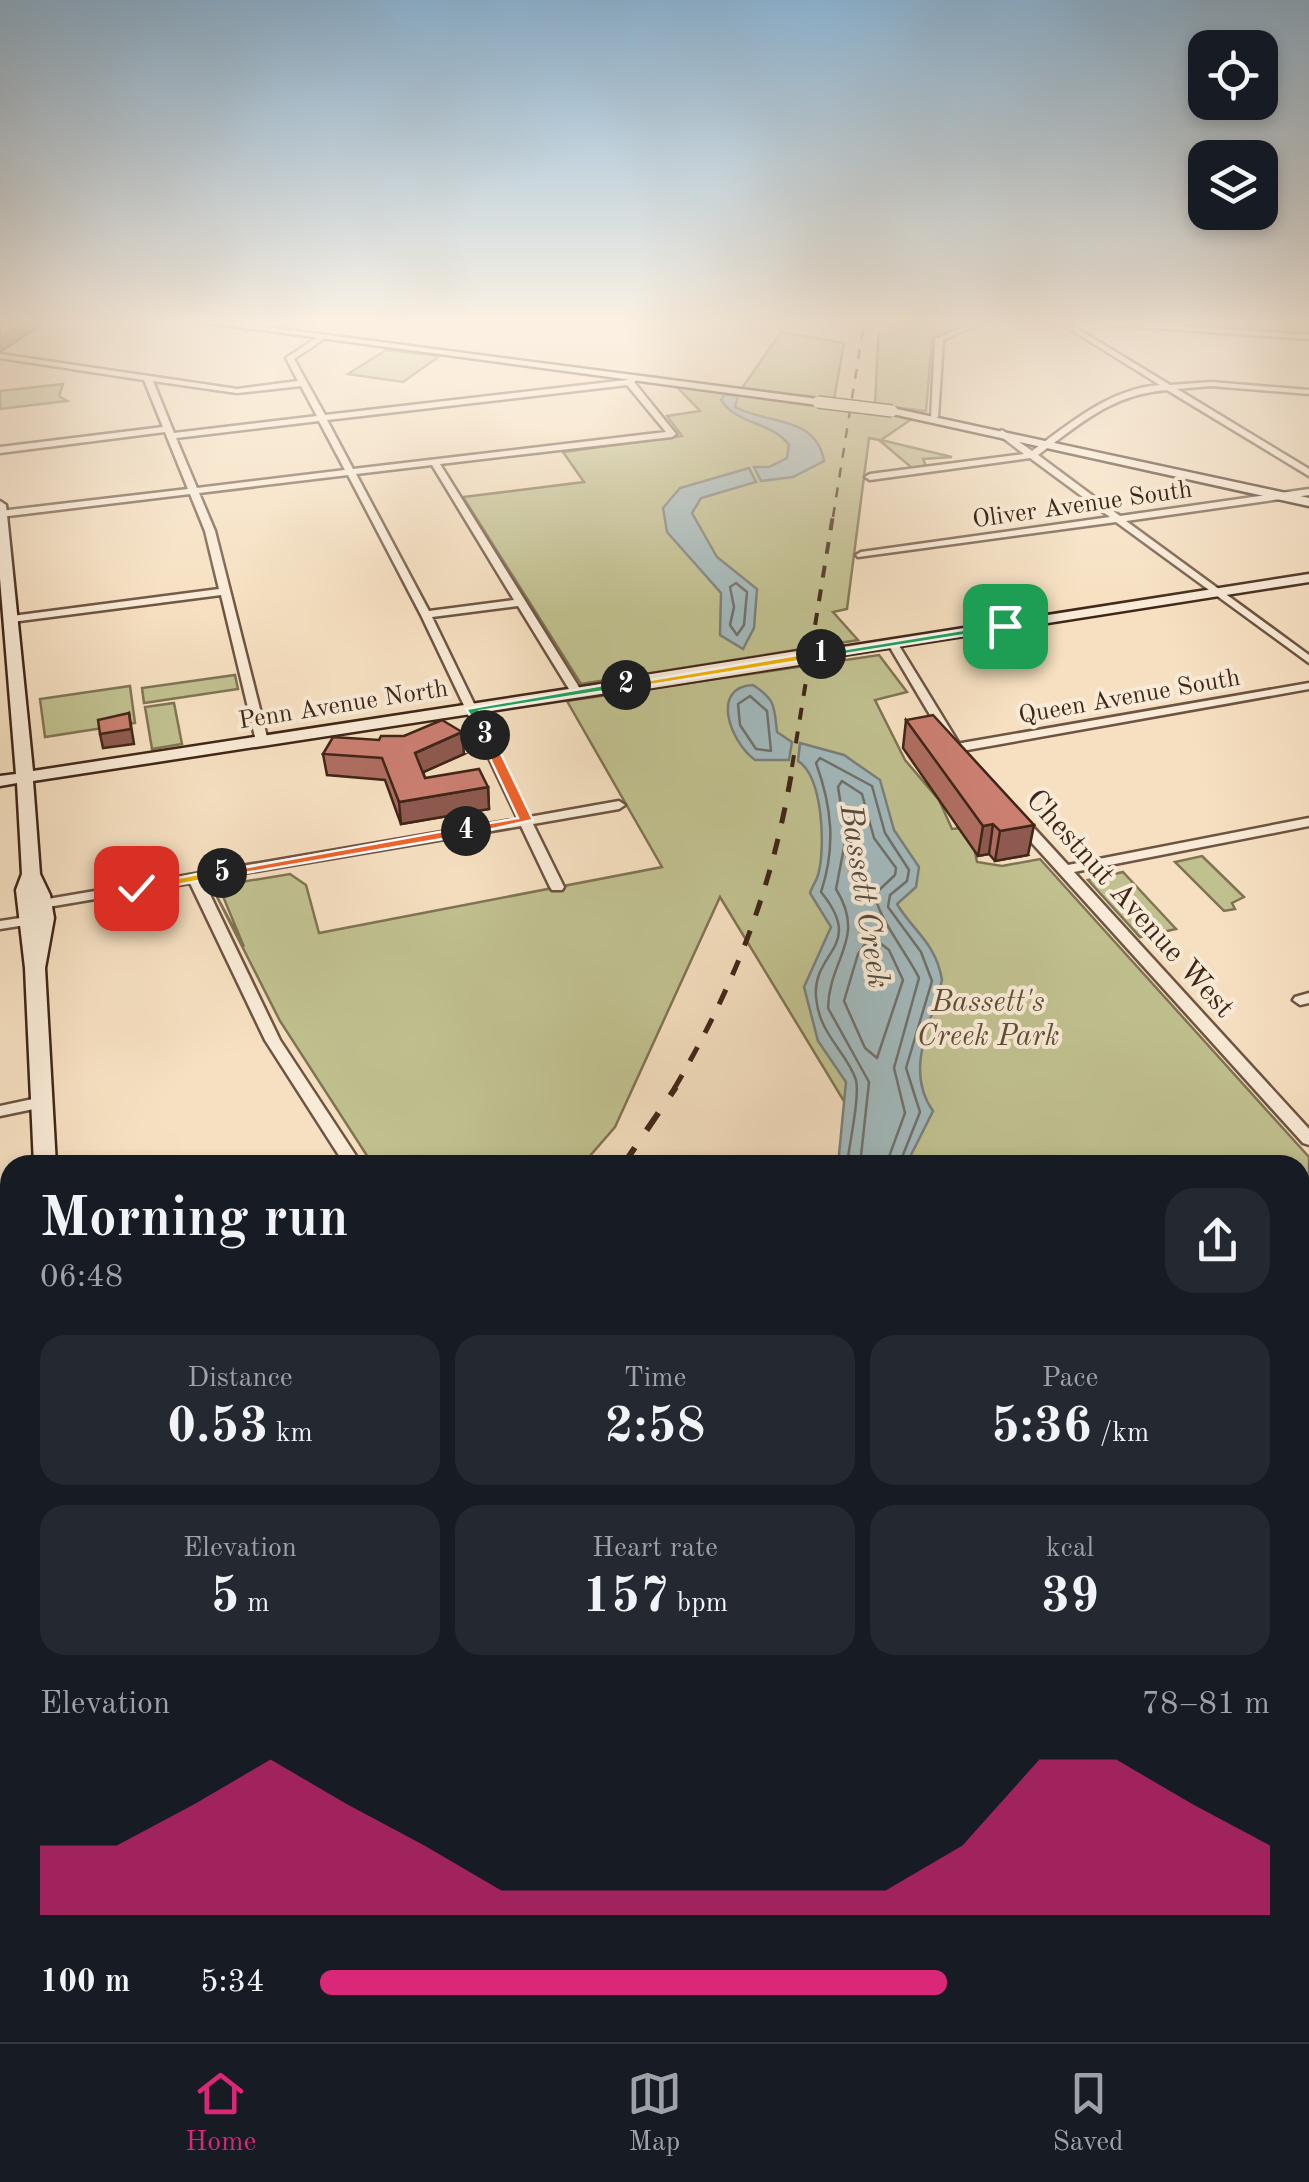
<!DOCTYPE html>
<html lang="en">
<head>
<meta charset="utf-8">
<style>
	body { margin:0; font-family:"Old Standard TT",serif; background:#242831; color:#f1f3f6; height:100vh; display:flex; flex-direction:column; font-size:38px; white-space:nowrap }
	* { box-sizing:border-box; margin:0 }
	p { font-size:32px; color:#9ea1a6 }
	.icon { flex:none; width:55px; height:55px; fill:none; stroke:currentColor; stroke-width:2; stroke-linecap:round; stroke-linejoin:round }
	.map { position:relative; flex:1; overflow:hidden }
	.panel { position:absolute; left:0px; top:1155px; width:1310px; height:888px; display:flex; flex-direction:column; background:#171b24; border-radius:30px 30px 0 0; box-shadow:0 5px 15px #0003 }
	.panel>* { flex:none }
	.buttons { position:absolute; left:1188px; top:30px; display:grid; gap:20px }
	.buttons a { display:grid; place-items:center; width:90px; height:90px; border-radius:20px; background:#171b24; box-shadow:0 5px 15px #0003; font-size:50px }
	.pin { position:absolute; display:grid; place-items:center; width:85px; height:85px; color:#fff; margin:-42px; border-radius:20px; box-shadow:0 5px 15px #0006 }
	.km { position:absolute; width:50px; height:50px; margin:-25px; border-radius:50%; background:#222; color:#fff; font-size:28px; line-height:50px; text-align:center }
	.round { display:grid; place-items:center; flex:none; width:105px; height:105px; border-radius:30px; background:#242831 }
	.summary { display:flex; align-items:center; justify-content:space-between; height:170px; padding:0 40px }
	h1 { font-size:55px; font-weight:700; line-height:75px }
	.metrics { display:grid; grid-template-columns:repeat(3,1fr); gap:15px; height:170px; padding:10px 40px }
	.metrics div { display:grid; align-content:center; border-radius:25px; background:#242831; text-align:center }
	.metrics b { font-size:50px; font-weight:700 }
	.metrics small { font-size:28px; font-weight:400 }
	.metrics p { font-size:28px }
	.chart { height:280px; padding:20px 40px }
	.chart p { display:flex; justify-content:space-between }
	.chart svg { width:100%; height:180px; margin-top:10px; fill:#db2777; opacity:.7 }
	ul { padding:0 40px; list-style:none; font-size:32px }
	li { display:grid; grid-template-columns:160px 120px 1fr; align-items:center; height:75px }
	li i { height:25px; border-radius:12px; background:#db2777 }
	.dock { display:flex; justify-content:space-around; align-items:center; height:140px; border-top:2px solid #363941; background:#171b24; font-size:28px; color:#9ea1a6 }
	.dock a { display:grid; justify-items:center; gap:5px }
	.dock .on { color:#db2777 }
	.map>svg:first-child { display:block }
	.green { fill:#c1c190; stroke:#807454; stroke-width:2.5 }
	.water { fill:#a2babe; stroke:#7b7f7c; stroke-width:2.5 }
	.lines { fill:none; stroke-linecap:round; stroke-linejoin:round }
	.shore { stroke:#71706b; stroke-width:2.5 }
	.street-casing { stroke:#6e5442; stroke-width:5 }
	.secondary-casing { stroke:#402618; stroke-width:5 }
	.street { fill:#f9ebd7; fill-rule:evenodd }
	.secondary { fill:#f9ebd7; fill-rule:evenodd }
	.rail-far4 { stroke:#402618; stroke-width:2.5; stroke-dasharray:10 10; stroke-linecap:butt }
	.rail-far3 { stroke:#402618; stroke-width:4; stroke-dasharray:12 12; stroke-linecap:butt }
	.rail-far2 { stroke:#402618; stroke-width:5; stroke-dasharray:16 16; stroke-linecap:butt }
	.rail-far1 { stroke:#402618; stroke-width:6; stroke-dasharray:21 21; stroke-linecap:butt }
	.rail { stroke:#402618; stroke-width:8; stroke-dasharray:28 28; stroke-linecap:butt }
	.secondary-bridge-far1-casing { stroke:#402618; stroke-width:14; stroke-linecap:butt }
	.secondary-bridge-casing { stroke:#402618; stroke-width:18; stroke-linecap:butt }
	.secondary-bridge-far1 { stroke:#f9ebd7; stroke-width:11 }
	.secondary-bridge { stroke:#f9ebd7; stroke-width:14 }
	.wall { fill:#af6d61; stroke:#402618; stroke-width:2.5 }
	.shaded-wall { fill:#8e594f; stroke:#402618; stroke-width:2.5 }
	.building { fill:#cb7f71; stroke:#402618; stroke-width:2.5 }
	.split-1 { fill:#22a559; stroke:#fff; stroke-width:2.5 }
	.split-2 { fill:#f5b400; stroke:#fff; stroke-width:2.5 }
	.split-3 { fill:#22a559; stroke:#fff; stroke-width:2.5 }
	.split-4 { fill:#f0652b; stroke:#fff; stroke-width:2.5 }
	.split-5 { fill:#f0652b; stroke:#fff; stroke-width:2.5 }
	.split-6 { fill:#f5b400; stroke:#fff; stroke-width:2.5 }
	.labels { text-anchor:middle; stroke-width:8; stroke-linejoin:round; paint-order:stroke }
	.far-street-label { font-size:25px; fill:#402618; stroke:#f9ebd7 }
	.street-label { font-size:30px; fill:#402618; stroke:#f9ebd7 }
	.park-label { font-size:30px; font-style:italic; fill:#604d36; stroke:#f9ebd7 }
	.water-label { font-size:32px; font-style:italic; fill:#584b42; stroke:#f9ebd7 }
</style>
</head>
<body>
<div class="map">
<svg width="1309" height="2042" viewBox="0 0 1309 2042">
	<rect width="100%" height="100%" fill="#f6e0c1"/>
	<filter id="stains"><feTurbulence type="fractalNoise" baseFrequency=".002" numOctaves="4"/><feColorMatrix values="0 0 0 0 .2 0 0 0 0 .09 0 0 0 0 .02 0 0 0 .5 -.17"/></filter>
	<radialGradient id="worn" r=".72"><stop offset=".6" stop-color="#630" stop-opacity="0"/><stop offset="1" stop-color="#630" stop-opacity=".3"/></radialGradient>
	<g class="green">
		<polygon points="879,323 966,323 932,339 926,411 875,405"/>
		<polygon points="1134,323 1309,323 1309,335"/>
		<polygon points="781,332 844,343 834,400 742,388"/>
		<polygon points="386,350 440,356 403,382 348,374"/>
		<polygon points="63,384 59,396 67,401 0,409 0,391"/>
		<polygon points="676,386 913,418 881,440 952,457 923,459 926,466 912,468 879,440 869,438 847,609 833,612 858,640 581,684 463,497 584,482 563,452 682,436 667,416 700,411"/>
		<polygon points="879,655 907,692 875,700 905,760 939,800 952,829 961,828 972,837 977,862 1002,866 1040,859 1309,1157 1309,1805 1300,1809 1300,1165 851,1165 850,1111 720,897 615,1127 582,1165 373,1165 280,1021 213,889 244,947 220,889 223,885 290,874 306,885 319,933 662,867 567,701"/>
		<polygon points="235,675 238,689 144,703 142,688"/>
		<polygon points="130,686 135,723 45,737 40,699"/>
		<polygon points="174,703 182,744 152,749 145,707"/>
		<polygon points="1202,856 1244,897 1232,903 1235,909 1224,911 1175,862"/>
		<polygon points="1123,872 1176,929 1140,937 1088,880"/>
		<polygon points="10,1229 10,2032 44,2033 45,2042 0,2042 0,1231"/>
		<polygon points="126,2033 126,2032 732,2033 713,2042 127,2042"/>
	</g>
	<g class="water">
		<path d="M725,394L738,396L735,407C768,425 816,415 824,461L793,477L761,481L754,467H769L787,458L789,445C771,421 737,425 721,400Z"/>
		<polygon points="749,468 756,482 701,498 692,513 717,557 757,589 754,628 743,649 720,635 721,593 667,532 663,508 680,488"/>
		<path d="M753,685C776,700 774,706 777,732L792,742L789,760H755C730,742 710,687 753,685Z"/>
		<path d="M800,743L844,755L880,780L894,830L919,867L916,887L897,904C913,931 936,943 942,980C931,1025 904,1070 933,1111L906,1165H838L846,1082L818,1041L804,987L831,927L810,893C812,886 818,879 819,871C825,845 823,777 798,761Z"/>
	</g>
	<g class="lines">
		<g class="shore">
			<polygon points="736,583 747,592 744,625 737,635 730,625 734,607 730,587"/>
			<polygon points="750,696 767,711 771,751 756,749 740,725 738,704"/>
			<polygon points="871,936 889,950 903,980 877,1058 865,1048 844,1001 858,954"/>
			<path d="M847,1165C849,1145 860,1097 856,1080C847,1052 819,1035 816,997C812,951 866,947 821,892C836,847 832,807 816,763L820,758L872,786L885,833L909,870L907,881L890,895L888,907L921,952L932,981L906,1068L920,1112L899,1165"/>
			<path d="M860,1165L869,1082L828,1008C829,958 867,939 836,889L846,837L838,787L842,781L862,794L874,838L896,868L895,875L876,893C872,909 910,958 919,978L894,1068L905,1113L886,1165"/>
		</g>
		<defs>
			<g id="street">
				<polygon points="268,323 291,323 245,329 241,327"/>
				<polygon points="973,323 982,323 943,340 938,417 931,419 935,339"/>
				<path d="M1060,323H1068L1170,385L1211,382L1309,390V394L1211,386L1177,389L1309,469V476L1167,390C1112,394 1080,424 1038,455L1120,516L1309,489V495L1126,521L1309,655V663L1116,522L858,557L856,555L861,552L1110,517L1030,458L870,480L865,477L870,474L1024,454L999,435L998,433L1002,430L1032,451C1072,422 1109,389 1160,385Z"/>
				<polygon points="1106,323 1136,323 1309,335 1309,339 1110,325"/>
				<path d="M321,335L324,339L294,359L325,415L627,380L635,376L639,378L634,382L676,434L672,437L440,464L582,692L576,695L572,694L518,606L432,617L529,817L619,801L625,805L619,809L533,824L564,887L562,890H552L550,887L521,826L203,880L280,1040L362,1165H345L265,1040L190,883L42,908L35,904L42,900L518,819L421,615L348,475L199,493L215,531L268,741L262,745L256,741L221,595L12,622L7,619L12,616L219,589L205,531L190,494L0,517V511L188,489L165,432L0,453V447L163,427L144,380L0,358V354L237,389L298,381L286,358ZM153,381L237,393L301,386L317,416L174,433ZM627,385L666,432L353,469L327,420ZM319,421L345,470L197,488L176,438ZM432,465L514,600L429,611L356,474Z"/>
				<polygon points="893,641 898,644 958,742 956,744 1309,683 1309,689 956,752 952,751 952,746 946,742 888,644"/>
				<polygon points="1019,816 1024,817 1068,865 1309,818 1309,826 1074,872 1309,1129 1309,1145 1303,1143 1014,823 1013,820"/>
				<polygon points="27,917 32,918 34,921 32,924 0,929 0,921"/>
				<polygon points="1309,993 1309,1003 1300,1005 1293,1000 1295,997"/>
				<polygon points="42,1097 50,1102 48,1106 0,1116 0,1106"/>
			</g>
			<g id="secondary">
				<polygon points="209,323 234,323 818,399 823,402 818,405"/>
				<polygon points="892,408 1309,498 1309,506 888,413 886,411"/>
				<polygon points="0,501 6,505 33,771 614,682 622,687 614,692 33,781 40,874 50,895 54,918 45,968 56,1165 34,1165 25,968 16,890 22,874 17,783 0,786 0,776 16,774 0,578"/>
				<polygon points="1309,574 1309,582 811,660 804,656 811,652"/>
				<polygon points="70,2032 104,2032 105,2042 71,2042"/>
			</g>
		</defs>
		<use href="#street" class="street-casing"/>
		<use href="#secondary" class="secondary-casing"/>
		<use href="#street" class="street"/>
		<use href="#secondary" class="secondary"/>
		<polyline class="rail-far4" points="833,517 864,323"/>
		<polyline class="rail-far3" points="792,767 833,515"/>
		<path class="rail-far2" d="M674,1089C737,981 773,887 793,764"/>
		<polyline class="rail-far1" points="623,1165 676,1087"/>
		<polyline class="rail" points="0,1760 10,1752"/>
		<defs>
			<polyline id="secondary-bridge-far1" points="818,402 892,411"/>
			<polyline id="secondary-bridge" points="614,687 811,656"/>
		</defs>
		<use href="#secondary-bridge-far1" class="secondary-bridge-far1-casing"/>
		<use href="#secondary-bridge" class="secondary-bridge-casing"/>
		<use href="#secondary-bridge-far1" class="secondary-bridge-far1"/>
		<use href="#secondary-bridge" class="secondary-bridge"/>
	</g>
	<g class="wall">
		<polygon points="906,720 1028,855 995,861 989,854 978,856 903,748"/>
		<polygon points="379,740 464,754 423,772 425,778 488,787 489,809 401,824 385,780 327,775 323,754"/>
	</g>
	<g class="shaded-wall">
		<polygon points="25,323 43,323 0,352 0,339"/>
		<polygon points="129,713 134,744 103,748 100,734"/>
		<polygon points="462,732 464,754 417,775 415,753"/>
		<polygon points="488,787 489,809 401,824 399,802"/>
		<polygon points="993,824 989,854 978,856 983,826"/>
		<polygon points="1034,825 1028,855 995,861 1000,831"/>
	</g>
	<g class="building">
		<polygon points="0,323 25,323 0,339"/>
		<polygon points="129,713 131,729 100,734 98,720"/>
		<polygon points="933,715 1034,825 1000,831 993,824 983,826 906,720"/>
		<polygon points="442,720 462,732 415,753 425,778 479,769 488,787 399,802 382,758 323,754 333,737 379,740 381,736 404,736"/>
	</g>
	<linearGradient id="sky" x2="0" y2="1"><stop stop-color="#8cb6d7"/><stop offset="0.53" stop-color="#fbf1e3"/><stop offset="1" stop-color="#fbf1e3" stop-opacity="0"/></linearGradient>
	<rect width="1309" height="609" fill="url(#sky)"/>
	<polygon class="split-1" points="1005,623 1009,628 821,658 815,654"/>
	<polygon class="split-2" points="821,651 825,657 626,689 620,685"/>
	<polygon class="split-3" points="626,681 630,687 480,711 492,735 485,739 466,709"/>
	<polygon class="split-4" points="485,731 492,735 533,820 466,835 461,828 518,818 479,735"/>
	<polygon class="split-5" points="466,827 471,834 222,877 215,873"/>
	<polygon class="split-6" points="222,869 227,876 136,892 129,888"/>
	<g class="labels">
		<g class="far-street-label">
			<text transform="translate(1082 503) rotate(-8)" y="9">Oliver Avenue South</text>
			<text transform="translate(1129 695) rotate(-10)" y="9">Queen Avenue South</text>
			<text transform="translate(343 703) rotate(-9)" y="9">Penn Avenue North</text>
		</g>
		<g class="street-label">
			<text transform="translate(1131 903) rotate(48)" y="10">Chestnut Avenue West</text>
		</g>
		<g class="park-label">
			<text x="988" y="1011">Bassett's<tspan x="988" dy="34">Creek Park</tspan></text>
		</g>
		<g class="water-label">
			<text transform="translate(866 896) rotate(81)" y="11">Bassett Creek</text>
		</g>
	</g>
	<rect width="100%" height="100%" filter="url(#stains)"/>
	<rect width="100%" height="100%" fill="url(#worn)"/>
</svg>
<div class="buttons">
<a><svg class="icon" aria-label="locate" viewBox="0 0 24 24"><circle cx="12" cy="12" r="6"/><path d="M12 2v4M12 18v4M2 12h4M18 12h4"/></svg></a>
<a><svg class="icon" aria-label="layers" viewBox="0 0 24 24"><path d="M12 4l9 5-9 5-9-5zM3 14l9 5 9-5"/></svg></a>
</div>
<div class="pin" style="left:1005px;top:626px;background:#1e9e55"><svg class="icon" aria-label="arrive" viewBox="0 0 24 24"><path d="M6 21V4h12l-3 4 3 4H6"/></svg></div>
<div class="pin" style="left:136px;top:888px;background:#d93025"><svg class="icon" aria-label="check" viewBox="0 0 24 24"><path d="M5 12l5 5 9-10"/></svg></div>
<b class="km" style="left:821px;top:654px">1</b>
<b class="km" style="left:626px;top:685px">2</b>
<b class="km" style="left:485px;top:735px">3</b>
<b class="km" style="left:466px;top:831px">4</b>
<b class="km" style="left:222px;top:873px">5</b>
<section class="panel">
<div class="summary"><div><h1>Morning run</h1><p>06:48</p></div><a class="round"><svg class="icon" aria-label="share" viewBox="0 0 24 24"><path d="M12 15V3M7 8l5-5 5 5M5 13v7h14v-7"/></svg></a></div>
<div class="metrics">
<div><p>Distance</p><b>0.53<small> km</small></b></div>
<div><p>Time</p><b>2:58</b></div>
<div><p>Pace</p><b>5:36<small> /km</small></b></div>
</div>
<div class="metrics">
<div><p>Elevation</p><b>5<small> m</small></b></div>
<div><p>Heart rate</p><b>157<small> bpm</small></b></div>
<div><p>kcal</p><b>39</b></div>
</div>
<div class="chart"><p><span>Elevation</span>78–81 m</p>
<svg viewBox="0 0 160 44" preserveAspectRatio="none"><path d="M0 44V27L10 27L20 17L30 6L40 17L50 27L60 38L70 38L80 38L90 38L100 38L110 38L120 27L130 6L140 6L150 17L160 27V44z"/></svg>
</div>
<ul>
<li><b>100 m</b>5:34<i style="width:66%"></i></li>
</ul>
</section>
</div>
<nav class="dock">
<a class="on"><svg class="icon" aria-label="home" viewBox="0 0 24 24"><path d="M3 11l9-7 9 7M6 9v11h12V9"/></svg>Home</a>
<a><svg class="icon" aria-label="map" viewBox="0 0 24 24"><path d="M3 6l6-2 6 2 6-2v14l-6 2-6-2-6 2zM9 4v14M15 6v14"/></svg>Map</a>
<a><svg class="icon" aria-label="saved" viewBox="0 0 24 24"><path d="M7 4h10v16l-5-4-5 4z"/></svg>Saved</a>
</nav>
</body>
</html>
